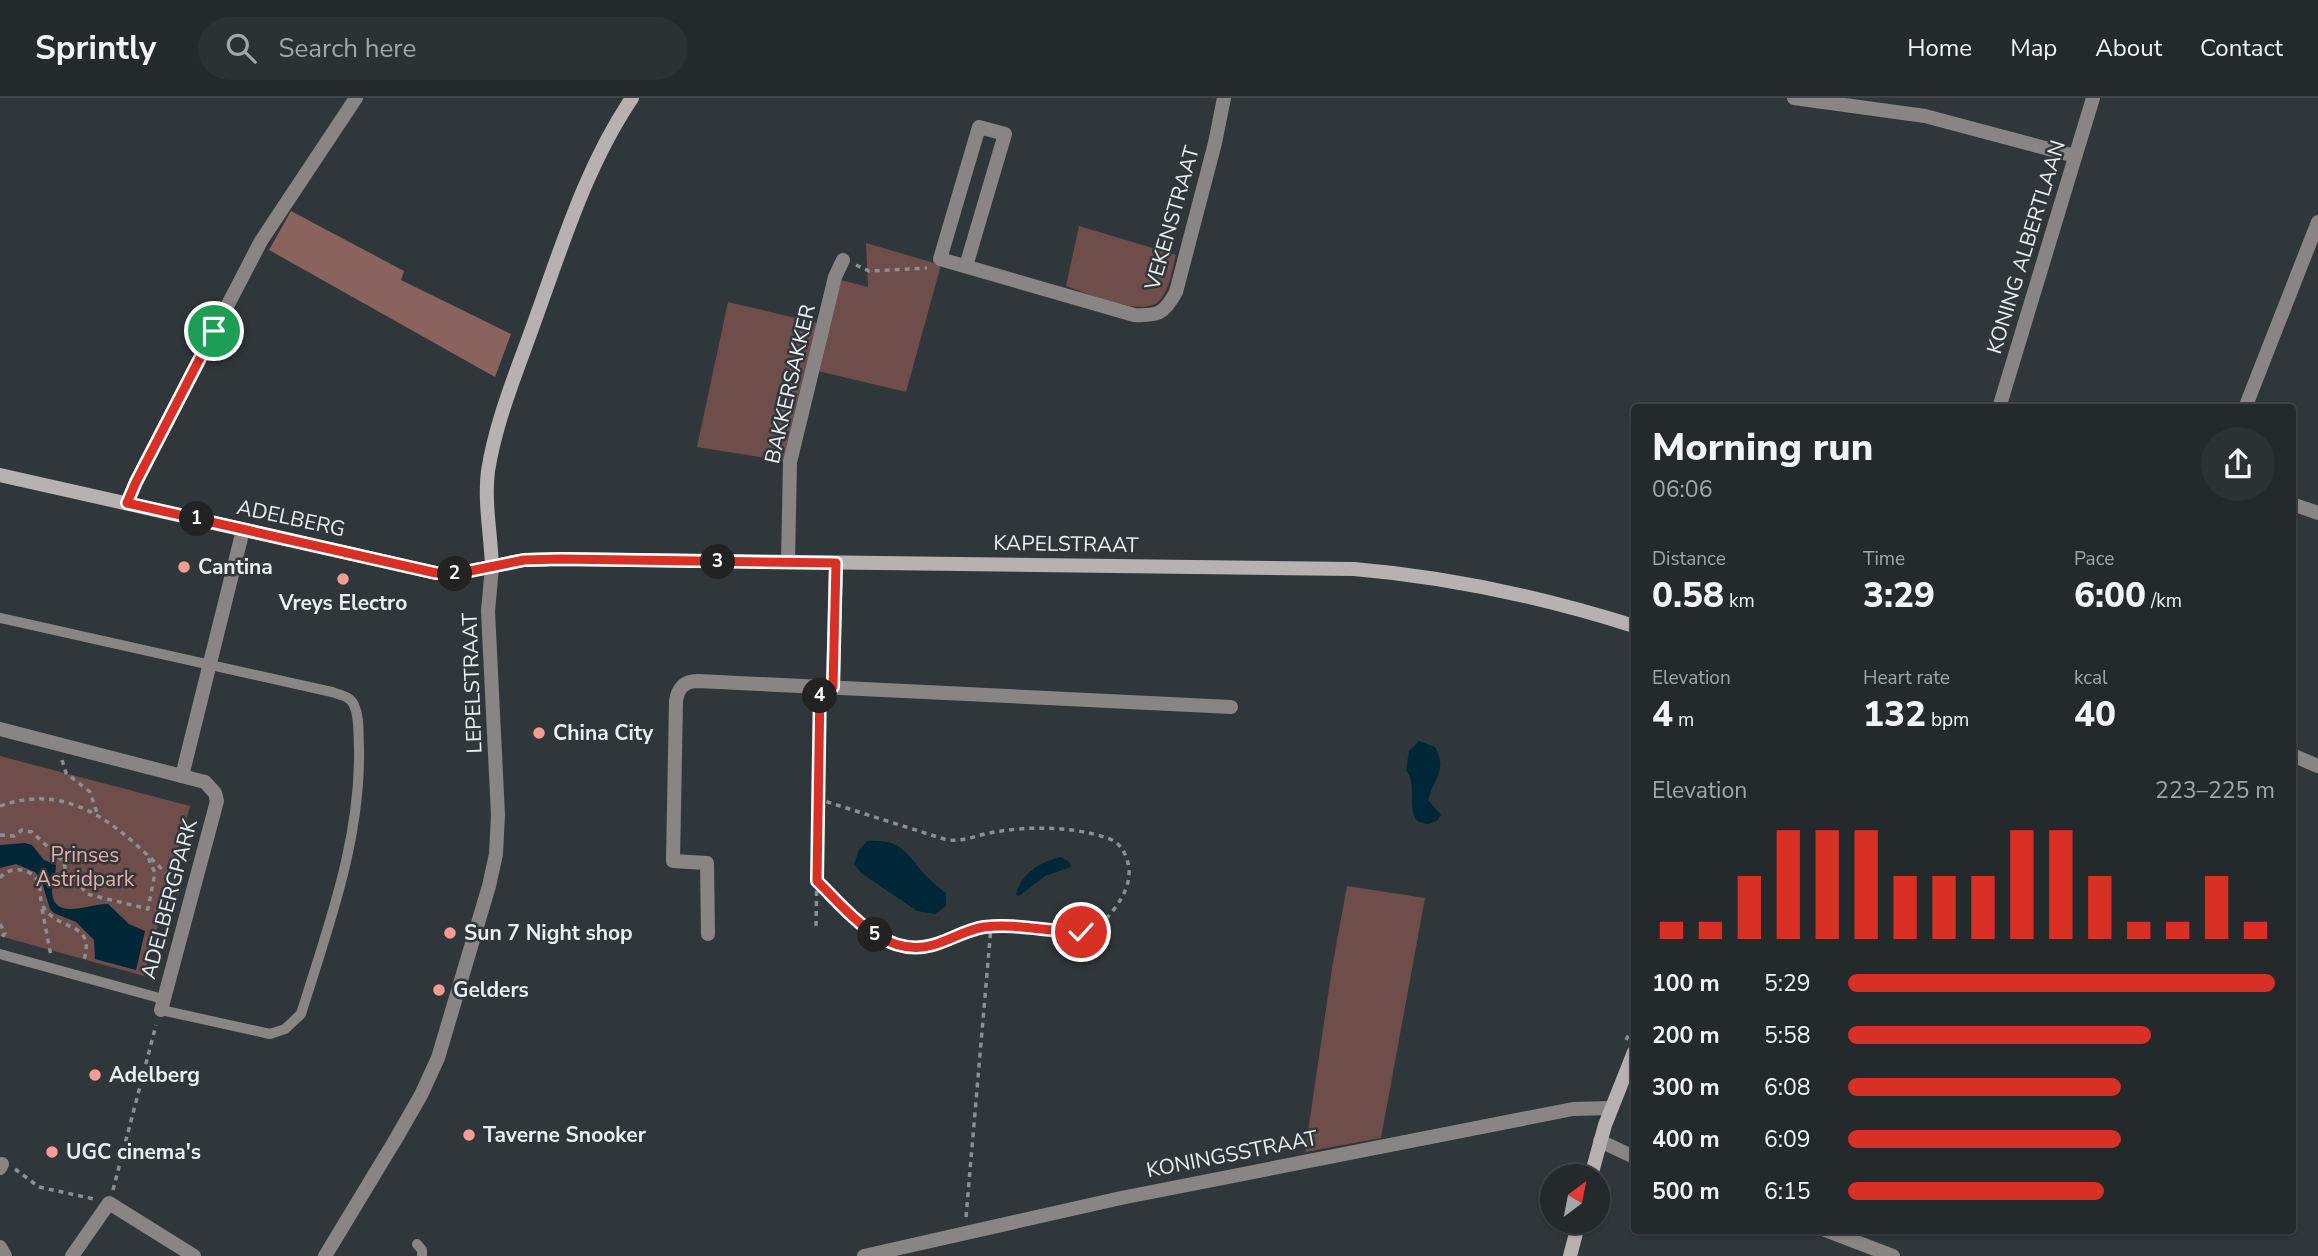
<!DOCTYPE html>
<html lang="en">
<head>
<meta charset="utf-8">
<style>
	body { margin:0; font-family:"Nunito Sans",sans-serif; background:#2c3134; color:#f1f3f6; height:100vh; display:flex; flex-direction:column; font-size:26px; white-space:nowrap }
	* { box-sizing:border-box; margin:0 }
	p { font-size:23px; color:#a3a6a9 }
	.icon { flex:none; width:38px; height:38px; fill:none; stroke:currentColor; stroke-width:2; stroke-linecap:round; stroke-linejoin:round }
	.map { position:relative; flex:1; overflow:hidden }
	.drawer { position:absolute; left:1631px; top:306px; width:665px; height:830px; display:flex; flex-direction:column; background:#24292c; border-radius:7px; box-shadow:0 2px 5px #0004,0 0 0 2px #414548 }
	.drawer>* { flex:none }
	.needle { width:46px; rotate:32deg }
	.buttons { position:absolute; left:1540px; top:1066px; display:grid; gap:14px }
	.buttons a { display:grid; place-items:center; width:70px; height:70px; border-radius:50%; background:#24292c; box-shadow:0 2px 5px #0004,0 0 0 2px #414548; font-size:35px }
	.pin { position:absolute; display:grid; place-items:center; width:60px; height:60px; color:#fff; margin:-30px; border:4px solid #fff; border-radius:50%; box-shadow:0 2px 7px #0007 }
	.km { position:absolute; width:35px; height:35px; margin:-18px; border-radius:50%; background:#222; color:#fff; font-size:19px; line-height:35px; text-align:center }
	.round { display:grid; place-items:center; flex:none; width:74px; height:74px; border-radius:37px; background:#2c3134 }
	.headline { display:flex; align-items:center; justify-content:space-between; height:119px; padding:0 21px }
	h1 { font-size:38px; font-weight:800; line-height:52px }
	.figures { display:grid; grid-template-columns:repeat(3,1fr); gap:10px; height:119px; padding:7px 21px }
	.figures div { display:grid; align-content:center }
	.figures b { font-size:35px; font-weight:800 }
	.figures small { font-size:19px; font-weight:400 }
	.figures p { font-size:19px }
	.chart { height:196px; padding:14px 21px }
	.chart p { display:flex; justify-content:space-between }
	.chart svg { width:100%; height:126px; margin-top:7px; stroke:#d93025; stroke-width:6 }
	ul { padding:0 21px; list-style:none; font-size:23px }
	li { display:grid; grid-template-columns:112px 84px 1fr; align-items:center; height:52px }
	li i { height:18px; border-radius:9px; background:#d93025 }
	header { display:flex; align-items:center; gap:42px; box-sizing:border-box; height:98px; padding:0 35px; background:#24292c; border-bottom:2px solid #414548 }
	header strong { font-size:33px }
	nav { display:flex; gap:38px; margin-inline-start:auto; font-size:24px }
	.search { width:490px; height:63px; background:#2c3134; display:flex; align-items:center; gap:18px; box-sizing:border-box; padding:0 24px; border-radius:38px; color:#a3a6a9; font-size:26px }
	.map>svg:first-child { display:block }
	.green { fill:#6e4d4a }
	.forest { fill:#8a625e }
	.water { fill:#002737 }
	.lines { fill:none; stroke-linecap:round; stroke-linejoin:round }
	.path { stroke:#898f92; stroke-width:3.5; stroke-dasharray:5 5; stroke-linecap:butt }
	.service { stroke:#898584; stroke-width:10 }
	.pedestrian { stroke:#898584; stroke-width:14 }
	.minor { stroke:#898584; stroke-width:14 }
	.secondary { stroke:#b8b1b1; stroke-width:14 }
	.route-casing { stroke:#fff; stroke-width:14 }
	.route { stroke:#d93025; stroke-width:9 }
	.poi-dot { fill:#f59c94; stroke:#30373b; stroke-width:2.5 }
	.labels { text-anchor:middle; stroke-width:5; stroke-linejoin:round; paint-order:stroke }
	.street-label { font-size:21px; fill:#eaeff1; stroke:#30373b }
	.poi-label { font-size:21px; font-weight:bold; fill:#eaeff1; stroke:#30373b; text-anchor:start }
	.park-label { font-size:21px; fill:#efaaa3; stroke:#30373b }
</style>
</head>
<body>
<header>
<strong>Sprintly</strong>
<div class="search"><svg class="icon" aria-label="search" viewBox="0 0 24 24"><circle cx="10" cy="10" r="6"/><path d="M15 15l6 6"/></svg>Search here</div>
<nav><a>Home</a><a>Map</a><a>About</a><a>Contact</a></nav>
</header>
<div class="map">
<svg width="2318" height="1158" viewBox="0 0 2318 1158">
	<rect width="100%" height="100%" fill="#30373b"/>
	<g class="green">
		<path d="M1079,128L1176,157C1172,171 1170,192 1159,203C1142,220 1087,195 1066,188Z"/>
		<polygon points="866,145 941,167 906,294 818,273 841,182 868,189"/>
		<polygon points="728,204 817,225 784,363 697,349"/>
		<polygon points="0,658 190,708 144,878 0,838"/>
		<polygon points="1347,788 1425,800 1381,1040 1305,1054 1332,870"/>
	</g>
	<polygon class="forest" points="291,113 404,173 401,182 511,236 495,279 269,152"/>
	<g class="water">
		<path d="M1419,643L1435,649C1448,672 1434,680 1428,702L1441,717L1437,723L1427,726L1417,723C1406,705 1418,689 1406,672L1409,653Z"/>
		<path d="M867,743C905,741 906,757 929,781C934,786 940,790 946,795V808L935,816L917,813L861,775L854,766L859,752Z"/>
		<path d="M25,745L32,747L44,762L56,767C56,776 52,785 52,794C54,824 91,805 108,806L129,826L145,833L136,872L95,861L94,842L76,824L54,815L50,811L41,781L35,774L16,766L0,770V747Z"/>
		<path d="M1061,759L1069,764L1071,769L1045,778L1019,798L1016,797C1020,776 1042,763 1061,759Z"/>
	</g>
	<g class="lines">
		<g class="path">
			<polyline points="856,167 869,173 927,170"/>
			<polyline points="62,662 66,675 90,694 97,715"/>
			<path d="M0,708C78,680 129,739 180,789"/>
			<polyline points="0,737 14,738 22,732 32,734 64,764 66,775 77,783 87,796 148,811 155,775 147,757"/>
			<path d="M0,780C9,768 30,769 38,783C42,791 38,802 44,810C61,835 97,822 83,865"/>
			<path d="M817,783C840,806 866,840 900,848C933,855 956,832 987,829C1031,824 1084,855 1115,810C1124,797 1130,786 1129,770C1127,758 1122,746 1110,741C1074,728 1030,728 994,734C977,737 963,744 947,742L818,701"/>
			<polyline points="42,811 51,858"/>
			<polyline points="0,826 5,835 0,842"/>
			<polyline points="816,828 820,603"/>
			<polyline points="1626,942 1634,927"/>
			<polyline points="15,1071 39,1089 94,1101"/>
			<polyline points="113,1092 156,927"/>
			<polyline points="1598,1112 1604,1087"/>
			<polyline points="966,1119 991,829"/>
		</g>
		<g class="service">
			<path d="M0,520L332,594C340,597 350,598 354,607C360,620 358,636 359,649C361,742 328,829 301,916L285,931L270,936L161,912"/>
			<polyline points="0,856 163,901"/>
			<polyline points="417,1146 422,1152 422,1158"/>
		</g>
		<g class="pedestrian">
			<polyline points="0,1070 2,1066"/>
			<polyline points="0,1149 5,1158"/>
		</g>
		<g class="minor">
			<polyline points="1794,0 1925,18 2075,58"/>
			<path d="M966,168L1005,36L979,29L940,161L1134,217C1158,218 1164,216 1176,194L1215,45L1224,0"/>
			<polyline points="1999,310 2093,0"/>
			<polyline points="2245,310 2318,124"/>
			<polyline points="127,405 136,384 261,143 356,0"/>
			<polyline points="2292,406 2318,415"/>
			<polyline points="788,464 790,364 835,179 843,162"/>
			<polyline points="833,589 836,465"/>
			<polyline points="0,631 205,684 215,695 217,703 161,912"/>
			<polyline points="2292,657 2318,668"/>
			<polyline points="182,678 243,432"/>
			<path d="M708,836L707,765L673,763L676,603C678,590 684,583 698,583L1231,609"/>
			<polyline points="1600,1043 1634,1059"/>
			<polyline points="1825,1132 1893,1158"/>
			<polyline points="72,1158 109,1105 194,1158"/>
			<polyline points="325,1158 397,1039 421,997 438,960 489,788 496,756 498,717 488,513 492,469"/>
			<polyline points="864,1158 1121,1100 1573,1011 1611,1010"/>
		</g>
		<g class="secondary">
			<path d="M0,377L436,475H460L524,462L561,461L1354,471C1450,479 1542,499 1634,528"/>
			<path d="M492,469C491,437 484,404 488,373C496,322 517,273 534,225C562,148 586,68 632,0"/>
			<polyline points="1591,1078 1605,1027 1634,954"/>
			<polyline points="1570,1158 1579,1124"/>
		</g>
	</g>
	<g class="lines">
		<defs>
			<path id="route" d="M214,233L136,384L127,405L436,475H460L524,462L561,461L836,465L833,589H820L817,783C848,813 884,861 933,847C951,842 965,832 984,829C1016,825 1049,834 1081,834"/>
		</defs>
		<use href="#route" class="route-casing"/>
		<use href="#route" class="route"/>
	</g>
	<g class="poi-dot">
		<circle cx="184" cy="469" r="7"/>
		<circle cx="343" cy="481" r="7"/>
		<circle cx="539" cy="635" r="7"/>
		<circle cx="450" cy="835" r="7"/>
		<circle cx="439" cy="892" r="7"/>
		<circle cx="95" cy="977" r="7"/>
		<circle cx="469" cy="1037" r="7"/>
		<circle cx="52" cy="1054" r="7"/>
	</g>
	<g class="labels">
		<g class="street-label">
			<text transform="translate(1172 120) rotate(-74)" y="7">VEKENSTRAAT</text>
			<text transform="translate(2026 149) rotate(-73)" y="7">KONING ALBERTLAAN</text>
			<text transform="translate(790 286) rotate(-77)" y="7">BAKKERSAKKER</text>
			<text transform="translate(291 420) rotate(12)" y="7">ADELBERG</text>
			<text transform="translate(1066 446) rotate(1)" y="7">KAPELSTRAAT</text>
			<text transform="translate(472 585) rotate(-92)" y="7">LEPELSTRAAT</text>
			<text transform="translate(169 801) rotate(-75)" y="7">ADELBERGPARK</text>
			<text transform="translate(1232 1056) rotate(-11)" y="7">KONINGSSTRAAT</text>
		</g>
		<g class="poi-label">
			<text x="198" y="476">Cantina</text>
			<text x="343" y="512" text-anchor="middle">Vreys Electro</text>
			<text x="553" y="642">China City</text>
			<text x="464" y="842">Sun 7 Night shop</text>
			<text x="453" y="899">Gelders</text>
			<text x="109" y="984">Adelberg</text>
			<text x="483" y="1044">Taverne Snooker</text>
			<text x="66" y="1061">UGC cinema's</text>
		</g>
		<g class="park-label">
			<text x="85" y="764">Prinses<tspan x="85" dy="24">Astridpark</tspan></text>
		</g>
	</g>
</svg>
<div class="buttons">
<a><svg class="needle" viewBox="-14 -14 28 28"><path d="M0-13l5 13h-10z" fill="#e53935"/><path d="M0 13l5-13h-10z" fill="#a3a6a9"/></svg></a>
</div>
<div class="pin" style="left:214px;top:233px;background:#1e9e55"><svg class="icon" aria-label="arrive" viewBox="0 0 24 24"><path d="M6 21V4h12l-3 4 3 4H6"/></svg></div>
<div class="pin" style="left:1081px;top:834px;background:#d93025"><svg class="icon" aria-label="check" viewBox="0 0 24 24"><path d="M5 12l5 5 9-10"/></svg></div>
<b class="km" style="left:197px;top:421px">1</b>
<b class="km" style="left:455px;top:476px">2</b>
<b class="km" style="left:718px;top:464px">3</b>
<b class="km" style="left:820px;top:598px">4</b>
<b class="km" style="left:875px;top:837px">5</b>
<section class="drawer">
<div class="headline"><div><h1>Morning run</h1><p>06:06</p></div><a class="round"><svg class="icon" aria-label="share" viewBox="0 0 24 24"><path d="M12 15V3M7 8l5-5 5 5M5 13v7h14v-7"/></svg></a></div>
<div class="figures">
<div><p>Distance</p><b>0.58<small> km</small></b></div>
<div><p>Time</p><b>3:29</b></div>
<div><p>Pace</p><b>6:00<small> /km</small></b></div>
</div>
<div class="figures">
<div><p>Elevation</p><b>4<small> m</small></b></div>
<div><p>Heart rate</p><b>132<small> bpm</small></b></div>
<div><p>kcal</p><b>40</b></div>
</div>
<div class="chart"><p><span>Elevation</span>223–225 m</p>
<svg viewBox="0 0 160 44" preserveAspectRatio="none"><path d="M5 44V38M15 44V38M25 44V22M35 44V6M45 44V6M55 44V6M65 44V22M75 44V22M85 44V22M95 44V6M105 44V6M115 44V22M125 44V38M135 44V38M145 44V22M155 44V38"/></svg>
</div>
<ul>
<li><b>100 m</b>5:29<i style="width:100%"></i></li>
<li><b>200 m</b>5:58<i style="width:71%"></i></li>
<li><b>300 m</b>6:08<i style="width:64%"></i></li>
<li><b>400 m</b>6:09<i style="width:64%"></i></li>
<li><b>500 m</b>6:15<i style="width:60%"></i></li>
</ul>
</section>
</div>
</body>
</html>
